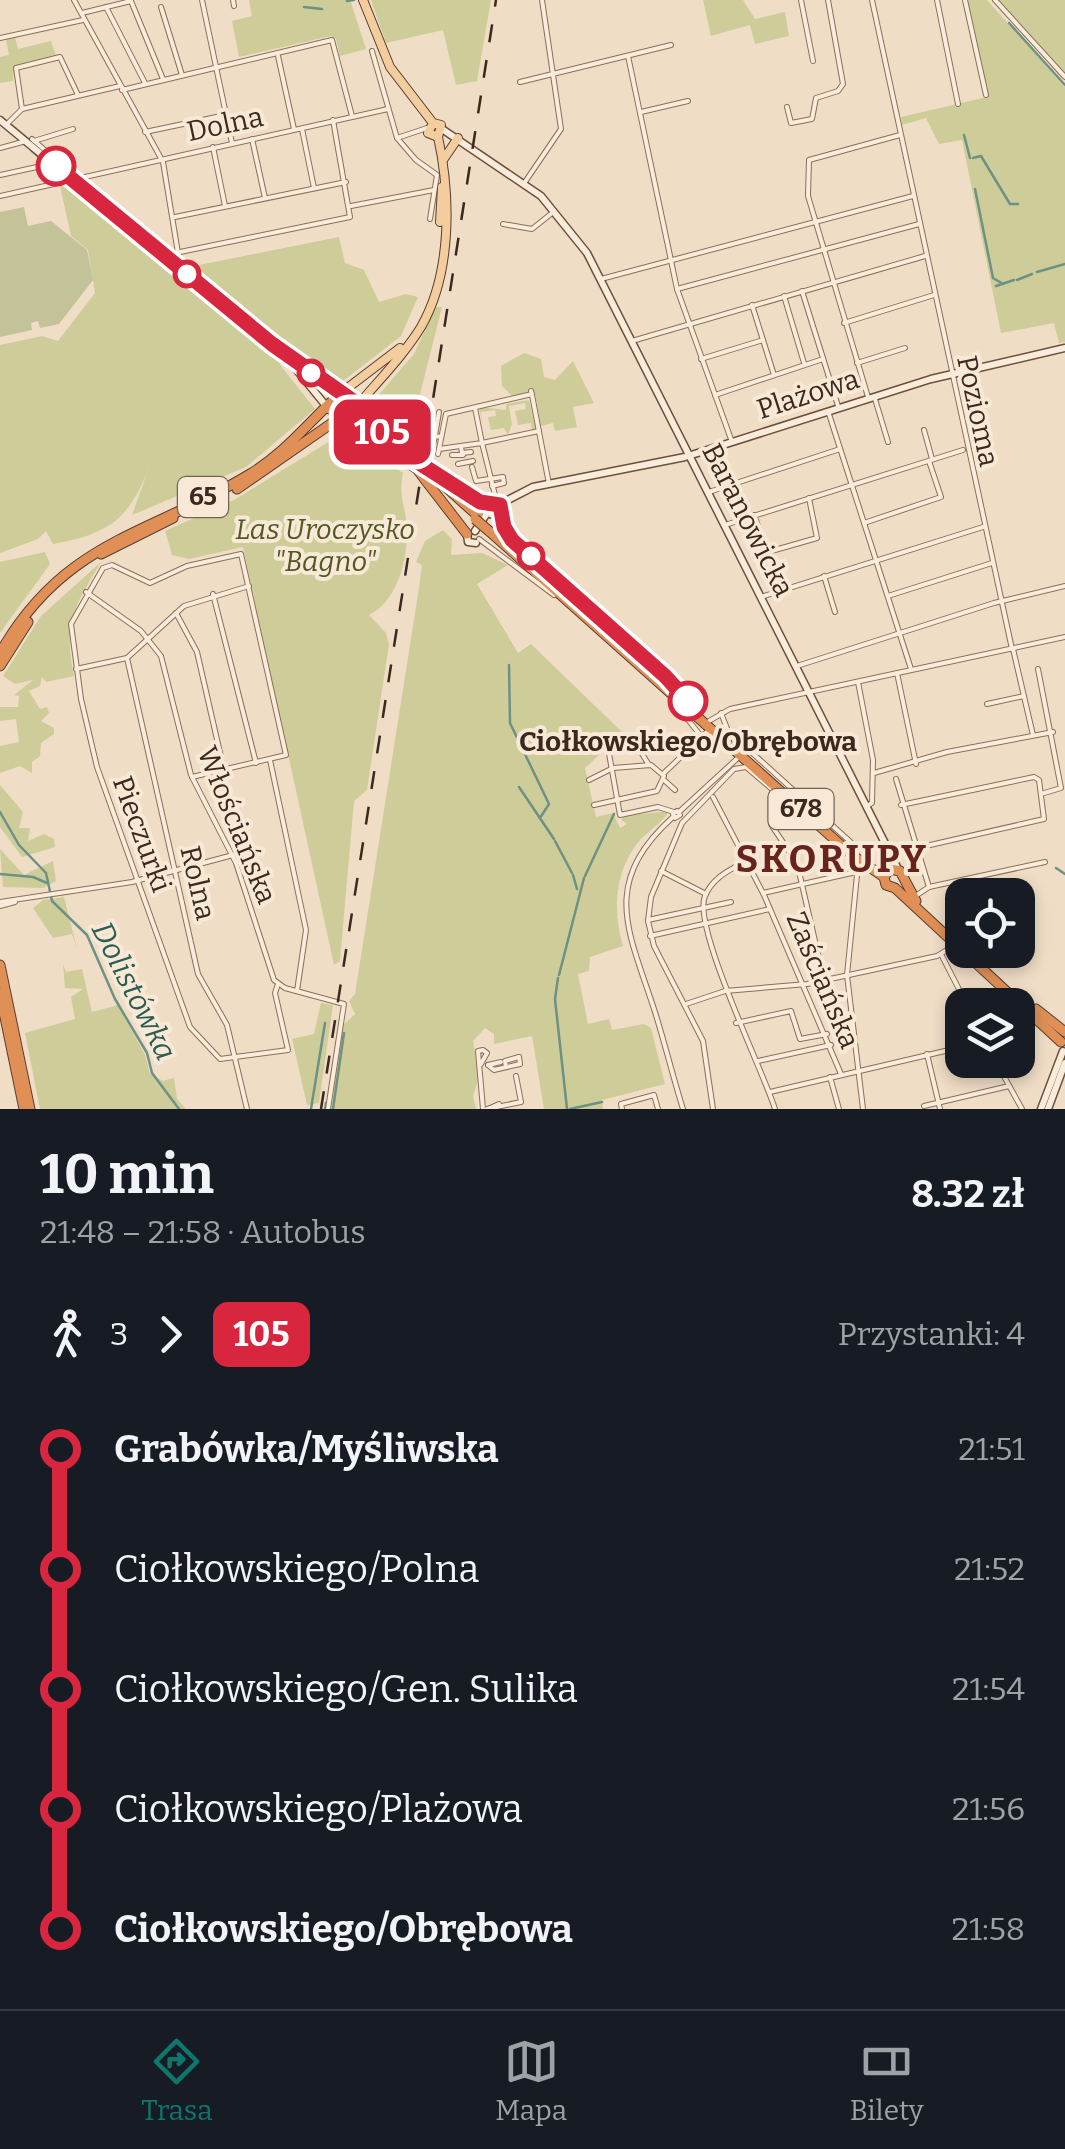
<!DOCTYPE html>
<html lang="pl">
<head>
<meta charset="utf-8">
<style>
	:root { --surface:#171b24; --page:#242831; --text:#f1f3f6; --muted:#9ea1a6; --line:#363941; --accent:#0f766e }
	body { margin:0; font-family:Bitter,serif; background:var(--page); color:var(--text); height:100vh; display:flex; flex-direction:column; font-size:38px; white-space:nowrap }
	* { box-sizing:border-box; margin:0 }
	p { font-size:32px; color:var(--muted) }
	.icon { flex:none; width:55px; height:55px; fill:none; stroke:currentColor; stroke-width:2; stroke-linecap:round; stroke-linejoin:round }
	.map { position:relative; height:1109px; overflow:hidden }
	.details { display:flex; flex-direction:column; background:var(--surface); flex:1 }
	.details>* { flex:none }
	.badge { padding:0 20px; border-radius:15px; font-size:35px; line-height:65px }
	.buttons { position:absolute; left:945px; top:878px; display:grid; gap:20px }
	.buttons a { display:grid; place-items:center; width:90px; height:90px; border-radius:20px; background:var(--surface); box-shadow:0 5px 15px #0003; font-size:50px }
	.map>.badge { position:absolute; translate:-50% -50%; box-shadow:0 0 0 5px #fff }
	.legs { display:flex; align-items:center; gap:15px; height:110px; padding:0 40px; font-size:32px }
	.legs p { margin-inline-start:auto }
	.overview { display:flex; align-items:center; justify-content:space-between; height:170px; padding:0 40px }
	h1 { font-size:55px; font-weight:700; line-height:75px }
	ul { padding:0 40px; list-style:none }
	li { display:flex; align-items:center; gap:35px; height:120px; font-size:38px }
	li i { display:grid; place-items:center; width:15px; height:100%; margin:0 12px; background:currentColor }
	li i::after { content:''; width:25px; height:25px; margin:-12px; border:8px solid; border-radius:50%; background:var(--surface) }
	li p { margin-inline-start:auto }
	li:first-child i { background:linear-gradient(#0000 50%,currentColor 0) }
	li:last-child i { background:linear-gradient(currentColor 50%,#0000 0) }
	.dock { display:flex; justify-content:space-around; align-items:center; height:140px; border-top:2px solid var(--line); background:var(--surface); font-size:28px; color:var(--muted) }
	.dock a { display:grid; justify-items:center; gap:5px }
	.dock .selected { color:var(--accent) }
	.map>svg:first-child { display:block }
	.green { fill:#cecd99 }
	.cemetery { fill:#c3c298 }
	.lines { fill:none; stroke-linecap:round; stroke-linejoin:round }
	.stream { stroke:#6d9284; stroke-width:2.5 }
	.street-casing { stroke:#8b6e5b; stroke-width:6 }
	.secondary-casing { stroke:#6d4f3e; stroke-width:9 }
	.primary-casing { stroke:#593d2f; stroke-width:10 }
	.highway-casing { stroke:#593d2f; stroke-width:11 }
	.street { stroke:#faecda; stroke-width:4 }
	.secondary { stroke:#faecda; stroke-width:6 }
	.primary { stroke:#f3cd9e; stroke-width:8 }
	.highway { stroke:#e09056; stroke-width:9 }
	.rail { stroke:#3b291f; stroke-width:2.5; stroke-dasharray:18 18; stroke-linecap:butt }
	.highway-bridge-casing { stroke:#593d2f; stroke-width:11; stroke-linecap:butt }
	.highway-bridge { stroke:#e09056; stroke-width:9 }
	.line-1-casing { stroke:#fff; stroke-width:22 }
	.line-1 { stroke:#d7263d; stroke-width:15 }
	.stop-1-dot { fill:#fff; stroke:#d7263d; stroke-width:5 }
	.labels { text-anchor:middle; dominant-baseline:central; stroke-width:8; stroke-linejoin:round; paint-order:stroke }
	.shield { fill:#f7e9d6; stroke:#736356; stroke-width:2.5 }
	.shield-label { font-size:25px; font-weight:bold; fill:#3b291f }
	.street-label { font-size:28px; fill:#3b291f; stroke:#f7e9d6 }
	.park-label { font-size:28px; font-style:italic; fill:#525825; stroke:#f7e9d6 }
	.stop-label { font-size:28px; font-weight:bold; fill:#3b291f; stroke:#f7e9d6 }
	.water-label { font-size:30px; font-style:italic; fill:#2e5b52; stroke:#f7e9d6 }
	.district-label { font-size:38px; font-weight:bold; letter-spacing:2.5px; fill:#69231d; stroke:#f7e9d6 }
</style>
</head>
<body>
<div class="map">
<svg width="1065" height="1109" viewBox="0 0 1065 1109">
	<rect width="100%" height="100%" fill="#efddc6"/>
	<g class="green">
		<polygon points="249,0 350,0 366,49 340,56 336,39 331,36 239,57 232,21 252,16"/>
		<polygon points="371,0 491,0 477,81 456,85 443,30 386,43"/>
		<polygon points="703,0 743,0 755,19 785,12 789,36 755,44 750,25 711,36"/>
		<polygon points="967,0 987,0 1065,87 1065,342 1059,343 1054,323 1001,333 962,140 939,144 926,118 902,125 901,117 987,97"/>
		<polygon points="998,0 1065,0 1065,76 1005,10"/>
		<polygon points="15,37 18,49 51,41 56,56 14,66 13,81 0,83 0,57 9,55 6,39"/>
		<path d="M72,184l200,163 9,19 34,43 -69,58 -114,48 18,-50c-20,54 -41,69 -97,79l-7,-13 -8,8 -38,14v-208l42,-9 16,5 37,-48 -7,-43 -17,-14 -11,-50z"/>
		<polygon points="339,237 345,263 364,270 379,302 406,294 418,297 401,336 343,381 296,355 189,267"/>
		<polygon points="436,307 442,307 409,438 370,405 414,354"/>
		<polygon points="524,353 541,359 544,377 555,380 573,361 594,403 573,407 577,427 555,431 553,423 541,426 534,390 512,396 502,386 501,366"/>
		<polygon points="529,400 536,429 532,430 531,423 518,425 515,411 526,409 525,403 509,406 512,424 508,435 504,428 491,430 488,417 496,416 495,410 481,412 483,426 479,407 506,410 506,404"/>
		<path d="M343,433l60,40c-5,26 3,33 4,56 1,31 -10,72 -38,86l17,18 3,11 -22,146 -13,11 -14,160 -6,4 -91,-418 -54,12 -17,-4 -7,-24 69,-31z"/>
		<path d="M443,530l9,9 -1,16 31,-2 26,12 -31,19 41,69 13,-9 92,89 -10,4v5l-28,26 11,49 17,-4 7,15 7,-4 -6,-4 3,-4 45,-5c-6,11 -19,19 -28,28 -26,29 -29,71 -18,107l-33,11 -1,14 -11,3 10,50 21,-5 3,11 32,-6 7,4 14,56 -63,16 1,9h-59l-12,-73 -38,8v-10l-9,-6 -12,13 6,36 -6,19 3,13h-145l12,-84 12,-11 -6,-13 6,-7 64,-406 3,-23 -6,-3 9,-21z"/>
		<polygon points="45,552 50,564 0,633 0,562"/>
		<path d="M101,562c-27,45 -38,61 -27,114l-28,6 -4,-5 -2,9 -11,5 11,18 7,-2 2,6 -8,8 13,7v6l-13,9 -1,13 -8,6v11l-12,-7 -20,7v-27l19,-4 -3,-23 -16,2v-14h18l1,-11 -5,-1 19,-15 -18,4 -12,-8 38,-60z"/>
		<polygon points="0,785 23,812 19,828 30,828 28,841 44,834 54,839 55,847 22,857 0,827"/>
		<polygon points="0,849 24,875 53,861 56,881 43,888 3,887"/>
		<polygon points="64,897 77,949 72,934 53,938 33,908 43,900"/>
		<polygon points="63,964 66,972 82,969 92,1012 118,1005 145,1055 150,1074 163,1081 174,1078 177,1099 186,1109 40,1109 25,1033 75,1019 71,997 83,989 65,988"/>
		<polygon points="321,1003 333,1005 319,1103 307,1105 292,1039 314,1034"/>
	</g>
	<polygon class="cemetery" points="24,207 28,226 51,221 87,250 93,280 59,324 40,328 38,321 31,323 32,330 0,337 0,212"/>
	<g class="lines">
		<g class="stream">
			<polyline points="347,1 354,0"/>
			<polyline points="304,7 322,9"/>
			<polyline points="1009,23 1065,85"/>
			<polyline points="964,135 970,158"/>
			<polyline points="31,150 41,159"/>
			<polyline points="973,158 981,156 1010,204 1018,204"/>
			<polyline points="975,189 993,278 1003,284"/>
			<polyline points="1037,272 1065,264"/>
			<polyline points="1017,280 1032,274"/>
			<polyline points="996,286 1014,280"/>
			<polyline points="509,665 510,723 549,804 540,818"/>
			<polyline points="519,787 554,839"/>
			<polyline points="0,812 19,845 46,873 52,901 87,935 115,999 147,1053 152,1073 179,1109"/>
			<polyline points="555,841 572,873"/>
			<polyline points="1056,868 1065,874"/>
			<polyline points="0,874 33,877 47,883"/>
			<polyline points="573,875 577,889"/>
			<polyline points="585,876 614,814"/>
			<polyline points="559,975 584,878"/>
			<polyline points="558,978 555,999 567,1109"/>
			<polyline points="311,1109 325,1023"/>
			<polyline points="325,1109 326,1103"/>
			<polyline points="333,1109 344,1033"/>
			<polyline points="570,1109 602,1102"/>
		</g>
		<defs>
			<g id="street">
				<polyline points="74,0 163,162 180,265"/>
				<polyline points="202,0 232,143"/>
				<polyline points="233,0 234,6"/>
				<polyline points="801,0 813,61"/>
				<polyline points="872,0 1012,649"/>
				<polyline points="937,0 958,104"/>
				<polyline points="965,0 986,95"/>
				<polyline points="995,0 1065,77"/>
				<polyline points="106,7 145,83"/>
				<polyline points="161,7 182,75"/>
				<polyline points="82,13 131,1 163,79"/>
				<polyline points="0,38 83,20"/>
				<polyline points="372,51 397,138 416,160 437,175 430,219"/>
				<polyline points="278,56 294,129"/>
				<polyline points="628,56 677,289 732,442"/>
				<polyline points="520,82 671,45"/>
				<polyline points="122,90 332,40 352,116"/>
				<polyline points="787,107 791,123 812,119 816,98 838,91 843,84 828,0"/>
				<polyline points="22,109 16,68 60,57 78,95"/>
				<polyline points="641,112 688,101"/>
				<polyline points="8,123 22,109 120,86"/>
				<polyline points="302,129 314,188"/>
				<polyline points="145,132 226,115"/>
				<polyline points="397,138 427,128"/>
				<polyline points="32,139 76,177"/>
				<polyline points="252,139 265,198"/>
				<polyline points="34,141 73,129"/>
				<polyline points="213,147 225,206"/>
				<polyline points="0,148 26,141"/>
				<polyline points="0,175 46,165 66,181"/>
				<polyline points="525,182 561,129 542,0"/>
				<polyline points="0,196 388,109"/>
				<polyline points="351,206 434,190"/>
				<polyline points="175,217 346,182"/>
				<polyline points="503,224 532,229 552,213"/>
				<polyline points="180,252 350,217 333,120"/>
				<polyline points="601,279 913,196"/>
				<polyline points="677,289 919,224"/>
				<polyline points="802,291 838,406"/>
				<polyline points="784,296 804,363"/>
				<polyline points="752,305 774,375"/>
				<polyline points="844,323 934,295"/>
				<polyline points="632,341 925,256"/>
				<polyline points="701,359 763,340"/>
				<polyline points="857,363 905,348"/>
				<polyline points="532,395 549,484"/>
				<polyline points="715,395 823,359"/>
				<polyline points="868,397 808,196 809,160 900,135"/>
				<polyline points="875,399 888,442"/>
				<polyline points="828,411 911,669"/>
				<polyline points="439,412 435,436 441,437"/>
				<polyline points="924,430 932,459"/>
				<polyline points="461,447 462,453 471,452"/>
				<polyline points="439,449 482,443 475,408"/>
				<polyline points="431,453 435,436"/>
				<polyline points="438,454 446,414 532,394 531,391"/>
				<polyline points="452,455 463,455"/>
				<polyline points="458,464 473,461"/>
				<polyline points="472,467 476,481 503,477"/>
				<polyline points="492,486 504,483 503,477"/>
				<polyline points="709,492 840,449"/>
				<polyline points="495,495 482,443 539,431"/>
				<polyline points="754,515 768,552 817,538 809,498"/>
				<polyline points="496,517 512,540 665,675 677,692"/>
				<polyline points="864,523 941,497 929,461"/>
				<polyline points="725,525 963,450"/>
				<polyline points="479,539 554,595"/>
				<polyline points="824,576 835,612"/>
				<polyline points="86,592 141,631 161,656 191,775 236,863 274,980 285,988 344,1004 328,1109"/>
				<polyline points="213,594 256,763"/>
				<polyline points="888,596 992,563"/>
				<polyline points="761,597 983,527"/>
				<polyline points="176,613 197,652 224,770"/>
				<polyline points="1013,649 1033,735"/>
				<polyline points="127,658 198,974 227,1025 247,1109"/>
				<polyline points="797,666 994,603 1065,586"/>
				<polyline points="76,669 127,658 184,606 249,586"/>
				<polyline points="1038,669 1061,788 1041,794"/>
				<polyline points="897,673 916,764"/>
				<polyline points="858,682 873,760 872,803 867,806"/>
				<polyline points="673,701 701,736"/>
				<polyline points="987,704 1024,696"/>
				<polyline points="721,713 728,731 855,846"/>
				<polyline points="709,721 730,709 1065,637"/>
				<polyline points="608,748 620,815 658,807 674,812"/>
				<polyline points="639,749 649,765"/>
				<polyline points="270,760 306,930 297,991"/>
				<polyline points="664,773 710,729"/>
				<polyline points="874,773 947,752 1053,732"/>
				<polyline points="192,777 286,755 241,554 187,566 150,583 112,565 103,568 71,624 81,699 97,767 190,1027 220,1059 288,1050 275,993 278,984"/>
				<polyline points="896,779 929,887"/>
				<polyline points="589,780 613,768 651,765 664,776 657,791 594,805"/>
				<polyline points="664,780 675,790"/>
				<polyline points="713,797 764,895 841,1074"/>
				<polyline points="901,805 1034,777 1039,780 1044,819 917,848"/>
				<polygon points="677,811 680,815 675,818 673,814"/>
				<polyline points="679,812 740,756"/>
				<path d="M673,817c-74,67 -44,114 -18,195 10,32 18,65 28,97"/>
				<polyline points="772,826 797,863 824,980"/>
				<path d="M746,861c-16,9 -33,16 -41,35 -13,31 58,174 70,213"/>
				<polyline points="855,862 858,865 847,975 863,1109"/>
				<polyline points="661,871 706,894"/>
				<polyline points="763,893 856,872"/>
				<polyline points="917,895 929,887 1045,862"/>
				<polyline points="0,902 132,882 233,855"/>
				<polyline points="0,906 15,902"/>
				<polyline points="648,920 731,902"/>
				<polyline points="650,936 770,909"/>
				<polyline points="942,956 967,1005"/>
				<polyline points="686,1004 725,991 807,984 937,956 955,945"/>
				<polyline points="736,1023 791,1011 800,1039 827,1034"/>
				<polyline points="927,1054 940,1109"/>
				<polyline points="995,1060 1022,1109"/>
				<polyline points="758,1061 831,1045"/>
				<polyline points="481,1064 487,1053 483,1050 478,1051 483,1109"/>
				<polyline points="488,1065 494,1070 520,1064 519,1057"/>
				<polyline points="488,1065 501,1062"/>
				<polyline points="506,1067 505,1061 519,1057"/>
				<polyline points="830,1077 839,1109"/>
				<polyline points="770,1092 962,1047"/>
				<polyline points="924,1106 1009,1086"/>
				<polyline points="487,1109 521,1102 516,1076"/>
				<polyline points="488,1109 499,1104"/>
				<polyline points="622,1109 621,1104 654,1095 658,1109"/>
				<polyline points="713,1109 703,1041 654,946 648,921 651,897 682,823 734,769 746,767 773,790"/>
			</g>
			<g id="secondary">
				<polyline points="0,120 272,345 341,393"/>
				<polyline points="442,129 541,196 587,253 898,869"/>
				<polyline points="291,363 327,407"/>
				<polyline points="498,505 533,487 685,457 931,379 1065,348"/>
				<polyline points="490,514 500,516 504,505"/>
				<polyline points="475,531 492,506 502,508"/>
				<polyline points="467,534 468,542 476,543"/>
				<polyline points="1041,1109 1063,1051"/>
				<polyline points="1048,1109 1065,1063"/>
			</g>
			<g id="primary">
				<polyline points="363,0 390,67 433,123 441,125 438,137 428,133 433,123"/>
				<polyline points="443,160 458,138"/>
				<polyline points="440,222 442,187"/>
				<polyline points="341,393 400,348"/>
				<path d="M358,405c21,-25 46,-50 63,-78 31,-54 30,-131 17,-190"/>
			</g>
			<g id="highway">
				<polyline points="327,407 417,469"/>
				<polyline points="428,468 492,506"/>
				<polyline points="426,481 467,534"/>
				<polyline points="439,481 478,516"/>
				<polyline points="237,489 358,405"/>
				<polyline points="489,531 852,855 884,877 886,885 895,888 1061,1042"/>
				<polyline points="101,554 173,518"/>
				<path d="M0,653c65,-114 150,-118 250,-179 37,-22 60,-54 91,-81l78,70"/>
				<polyline points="0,666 28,622"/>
				<polyline points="884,877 890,869 900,871 916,901"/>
				<polyline points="0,965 30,1109"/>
				<polyline points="0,993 24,1109"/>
				<polyline points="1036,1009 1065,1032"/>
			</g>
		</defs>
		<use href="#street" class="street-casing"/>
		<use href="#secondary" class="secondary-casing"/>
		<use href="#primary" class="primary-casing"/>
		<use href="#highway" class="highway-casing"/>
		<use href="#street" class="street"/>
		<use href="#secondary" class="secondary"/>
		<use href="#primary" class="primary"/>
		<use href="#highway" class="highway"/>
		<polyline class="rail" points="321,1109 496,0"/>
		<defs>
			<g id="highway-bridge">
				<polyline points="419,463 428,471"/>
				<polyline points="417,469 426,481"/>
				<polyline points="475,519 489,531"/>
			</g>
		</defs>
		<use href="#highway-bridge" class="highway-bridge-casing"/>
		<use href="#highway-bridge" class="highway-bridge"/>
	</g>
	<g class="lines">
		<defs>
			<polyline id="line-1" points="56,166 272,344 353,401 416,461 480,502 500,505 504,527 512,540 665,676 688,701"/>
		</defs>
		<use href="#line-1" class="line-1-casing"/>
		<use href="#line-1" class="line-1"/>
	</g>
	<g class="stop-1-dot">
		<circle cx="56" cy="166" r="18"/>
		<circle cx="187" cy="274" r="12"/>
		<circle cx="311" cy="373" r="12"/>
		<circle cx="531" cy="556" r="12"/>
		<circle cx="688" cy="701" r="18"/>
	</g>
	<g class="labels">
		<g class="shield">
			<rect x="178" y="477" width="50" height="40" rx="8"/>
			<rect x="768.5" y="789" width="65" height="40" rx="8"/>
		</g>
		<g class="shield-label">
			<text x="203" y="497">65</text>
			<text x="801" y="809">678</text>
		</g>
		<g class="street-label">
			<text transform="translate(225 124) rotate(-12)">Dolna</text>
			<text transform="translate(808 394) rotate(-18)">Plażowa</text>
			<text transform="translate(978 411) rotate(78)">Pozioma</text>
			<text transform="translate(748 520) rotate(63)">Baranowicka</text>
			<text transform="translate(237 825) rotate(68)">Włościańska</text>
			<text transform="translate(142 834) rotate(70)">Pieczurki</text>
			<text transform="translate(198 883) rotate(77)">Rolna</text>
			<text transform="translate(823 980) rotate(67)">Zaściańska</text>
		</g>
		<g class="park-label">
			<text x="325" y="529">Las Uroczysko<tspan x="325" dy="32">"Bagno"</tspan></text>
		</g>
		<g class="stop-label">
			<text x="688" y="741">Ciołkowskiego/Obrębowa</text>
		</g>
		<g class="water-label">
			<text transform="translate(134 991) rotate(63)">Dolistówka</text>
		</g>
		<g class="district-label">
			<text x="832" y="859">SKORUPY</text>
		</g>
	</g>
</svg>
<div class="buttons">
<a><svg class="icon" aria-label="locate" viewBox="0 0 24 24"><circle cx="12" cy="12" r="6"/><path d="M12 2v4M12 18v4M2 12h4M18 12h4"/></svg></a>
<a><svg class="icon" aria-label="layers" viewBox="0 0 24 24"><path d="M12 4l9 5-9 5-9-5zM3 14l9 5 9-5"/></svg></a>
</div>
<b class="badge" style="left:382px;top:432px;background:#d7263d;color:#fff">105</b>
</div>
<section class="details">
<div class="overview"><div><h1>10 min</h1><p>21:48 – 21:58 · Autobus</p></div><b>8.32 zł</b></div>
<div class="legs"><svg class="icon" aria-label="walk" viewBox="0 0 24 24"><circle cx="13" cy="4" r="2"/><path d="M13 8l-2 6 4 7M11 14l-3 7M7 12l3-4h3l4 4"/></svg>3<svg class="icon" aria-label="forward" viewBox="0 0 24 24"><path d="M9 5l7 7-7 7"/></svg><b class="badge" style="background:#d7263d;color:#fff">105</b><p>Przystanki: 4</p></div>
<ul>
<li><i style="color:#d7263d"></i><b>Grabówka/Myśliwska</b><p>21:51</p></li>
<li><i style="color:#d7263d"></i><span>Ciołkowskiego/Polna</span><p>21:52</p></li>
<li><i style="color:#d7263d"></i><span>Ciołkowskiego/Gen. Sulika</span><p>21:54</p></li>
<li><i style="color:#d7263d"></i><span>Ciołkowskiego/Plażowa</span><p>21:56</p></li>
<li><i style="color:#d7263d"></i><b>Ciołkowskiego/Obrębowa</b><p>21:58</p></li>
</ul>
</section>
<nav class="dock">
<a class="selected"><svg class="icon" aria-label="directions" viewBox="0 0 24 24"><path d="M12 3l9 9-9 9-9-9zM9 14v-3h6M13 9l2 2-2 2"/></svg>Trasa</a>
<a><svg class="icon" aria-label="map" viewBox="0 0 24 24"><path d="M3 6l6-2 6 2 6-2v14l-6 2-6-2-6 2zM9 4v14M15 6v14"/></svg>Mapa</a>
<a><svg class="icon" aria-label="tickets" viewBox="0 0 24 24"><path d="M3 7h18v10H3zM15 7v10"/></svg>Bilety</a>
</nav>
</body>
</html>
